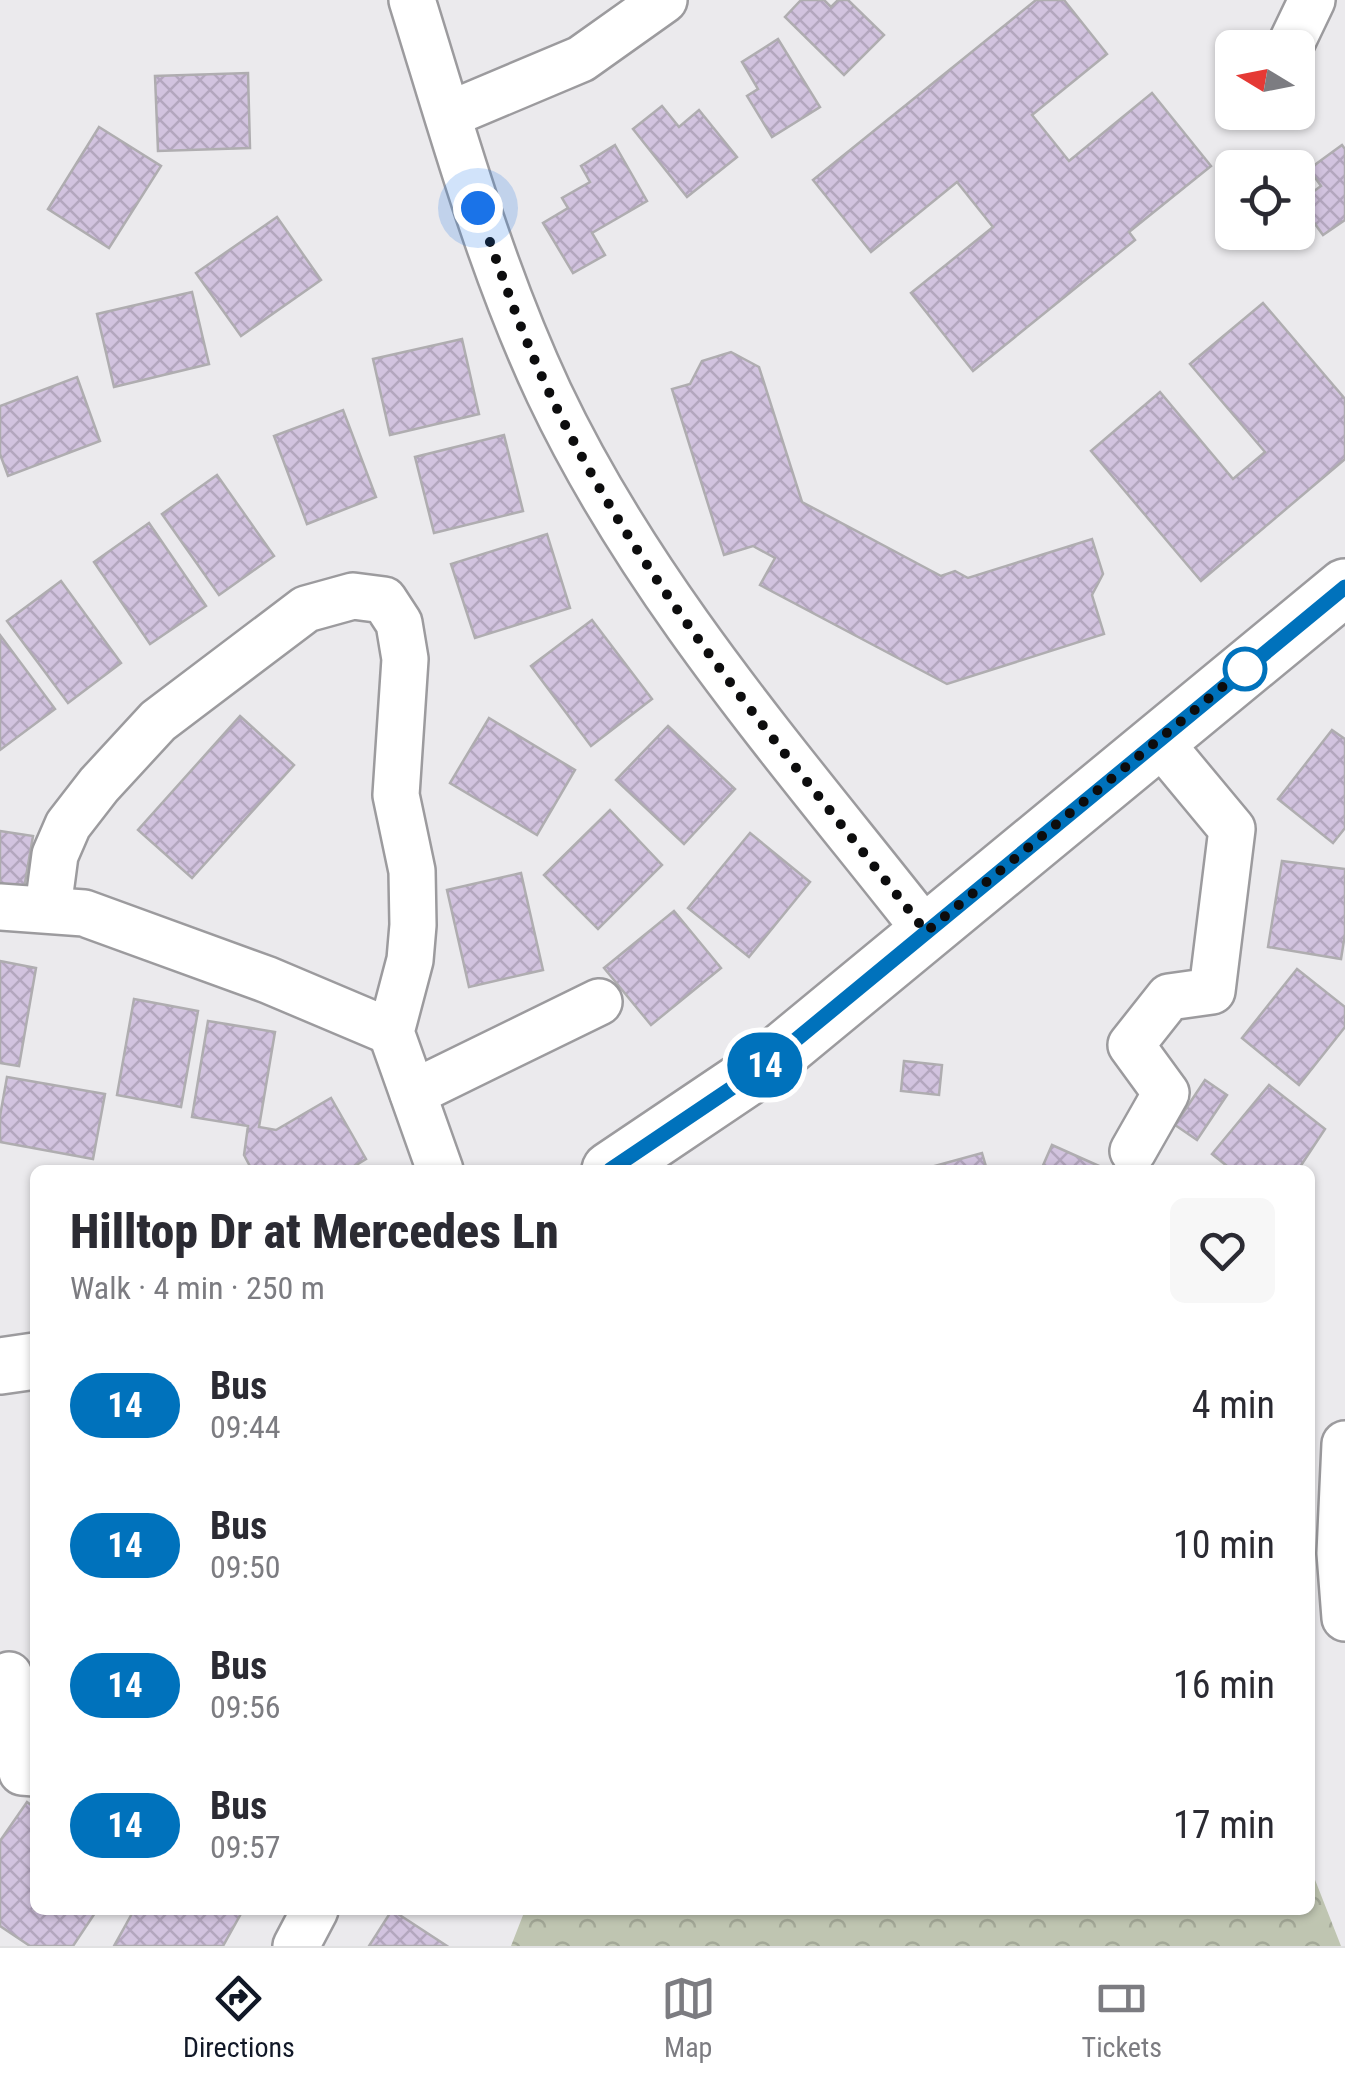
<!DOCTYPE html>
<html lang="en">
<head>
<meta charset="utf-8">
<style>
	:root { --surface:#fff; --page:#f7f7f7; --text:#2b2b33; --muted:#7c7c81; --line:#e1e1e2; --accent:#111827 }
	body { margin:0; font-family:"Roboto Condensed",sans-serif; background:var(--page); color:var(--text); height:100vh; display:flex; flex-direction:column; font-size:38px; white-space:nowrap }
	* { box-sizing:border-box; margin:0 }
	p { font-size:32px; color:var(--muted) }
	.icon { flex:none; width:55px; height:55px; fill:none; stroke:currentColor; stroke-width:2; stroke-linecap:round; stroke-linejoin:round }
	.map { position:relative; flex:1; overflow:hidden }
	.sheet { position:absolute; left:30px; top:1165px; width:1285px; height:750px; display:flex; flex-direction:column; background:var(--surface); border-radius:15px; box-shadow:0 2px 8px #0004 }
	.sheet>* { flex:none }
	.badge { padding:0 20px; border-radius:32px; font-size:35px; line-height:65px }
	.needle { width:65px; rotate:280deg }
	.controls { position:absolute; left:1215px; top:30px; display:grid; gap:20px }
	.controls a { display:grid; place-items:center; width:100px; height:100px; border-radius:15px; background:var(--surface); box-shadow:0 2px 8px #0004; font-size:50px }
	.you { position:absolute; width:50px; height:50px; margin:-25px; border:8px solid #fff; border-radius:50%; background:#1a73e8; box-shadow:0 0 0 15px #1a73e833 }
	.map>.badge { position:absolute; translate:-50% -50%; box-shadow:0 0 0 5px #fff }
	.round { display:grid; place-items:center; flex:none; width:105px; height:105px; border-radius:15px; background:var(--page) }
	.summary { display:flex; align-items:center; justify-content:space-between; height:170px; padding:0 40px }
	h1 { font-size:48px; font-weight:800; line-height:75px }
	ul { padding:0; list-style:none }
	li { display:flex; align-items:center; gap:30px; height:140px; padding:0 40px }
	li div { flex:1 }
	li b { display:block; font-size:38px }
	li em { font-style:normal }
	li .badge { min-width:110px; font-weight:700; text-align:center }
	.tab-bar { display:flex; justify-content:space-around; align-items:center; height:140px; border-top:2px solid var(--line); background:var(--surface); font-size:28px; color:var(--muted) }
	.tab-bar a { display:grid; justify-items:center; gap:5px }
	.tab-bar .current { color:var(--accent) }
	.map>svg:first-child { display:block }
	.park { fill:url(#park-crowns) }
	.building { fill:url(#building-cross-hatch); stroke:#afadb0; stroke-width:2.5 }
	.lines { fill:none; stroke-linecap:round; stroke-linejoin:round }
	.minor-casing { stroke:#9c9b9e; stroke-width:50 }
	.major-casing { stroke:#9c9b9e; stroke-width:60 }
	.minor { stroke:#fff; stroke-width:45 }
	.major { stroke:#fff; stroke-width:55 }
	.line-casing { stroke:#fff; stroke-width:22 }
	.line { stroke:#0072bc; stroke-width:15 }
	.walk { stroke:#0d0d0e; stroke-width:10; stroke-dasharray:0 18 }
	.stop-dot { fill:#fff; stroke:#0072bc; stroke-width:5 }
</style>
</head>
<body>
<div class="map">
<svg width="1345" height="1946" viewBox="0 0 1345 1946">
	<defs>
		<pattern id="park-crowns" width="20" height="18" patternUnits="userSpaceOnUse" patternTransform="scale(2.5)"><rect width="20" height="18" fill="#bfc5b1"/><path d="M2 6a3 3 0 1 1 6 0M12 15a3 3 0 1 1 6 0" fill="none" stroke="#a3a897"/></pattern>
		<pattern id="building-cross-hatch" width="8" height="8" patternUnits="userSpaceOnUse" patternTransform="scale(2.5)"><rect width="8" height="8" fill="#d2c3df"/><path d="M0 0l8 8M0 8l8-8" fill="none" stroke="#b3a6be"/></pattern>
	</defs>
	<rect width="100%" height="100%" fill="#ebeaed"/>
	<polygon class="park" points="1310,1867 1341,1946 511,1946 525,1910 1310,1910"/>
	<g class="building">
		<polygon points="801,0 824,0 831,7 838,0 848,0 884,35 844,75 785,17"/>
		<polygon points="1036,0 1064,0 1107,54 1032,115 1069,161 1152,93 1211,166 1129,232 1135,240 973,371 911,293 993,227 957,182 871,252 813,180"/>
		<polygon points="778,39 820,107 772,137 747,96 758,89 742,62"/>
		<polygon points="248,73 250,148 158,151 155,76"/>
		<polygon points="662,106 679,127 699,110 737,157 687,197 633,129"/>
		<polygon points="99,127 161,166 109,248 48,209"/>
		<polygon points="615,145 647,201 592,233 605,255 573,273 543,223 568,208 562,198 590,182 581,166"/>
		<polygon points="1342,145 1345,149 1345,220 1323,235 1299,202 1321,186 1309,169"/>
		<polygon points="277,217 321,280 241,336 196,273"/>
		<polygon points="192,292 209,364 114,387 97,314"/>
		<polygon points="1263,303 1345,399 1345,459 1201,581 1091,451 1160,392 1233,479 1265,452 1190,364"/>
		<polygon points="462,339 479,414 390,435 373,359"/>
		<polygon points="731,352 759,367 802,502 941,576 955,571 968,578 1092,539 1103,574 1092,595 1104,634 947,684 760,585 775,558 753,546 724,555 672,389 690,384 702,361"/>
		<polygon points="77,377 100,441 8,476 0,454 0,406"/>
		<polygon points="343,410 376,497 307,524 274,436"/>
		<polygon points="504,435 523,511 434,533 415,457"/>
		<polygon points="217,475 274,556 219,595 162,514"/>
		<polygon points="149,523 206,606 150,644 94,562"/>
		<polygon points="547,534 570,608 475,638 451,564"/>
		<polygon points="61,581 121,663 68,703 7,621"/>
		<polygon points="592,620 652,699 591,746 531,666"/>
		<polygon points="0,635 55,709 0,750"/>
		<polygon points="240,716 294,765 192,878 138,830"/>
		<polygon points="489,718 575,770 537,835 450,783"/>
		<polygon points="668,726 735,789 684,844 616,780"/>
		<polygon points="1332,730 1345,739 1345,828 1333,843 1278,799"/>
		<polygon points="610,810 662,865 598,929 544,875"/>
		<polygon points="0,831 33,836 21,906 0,903"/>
		<polygon points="750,833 810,882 749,957 688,908"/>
		<polygon points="1282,861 1345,869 1345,934 1341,959 1268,947"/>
		<polygon points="521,873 543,970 469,987 447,890"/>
		<polygon points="674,911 721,968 651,1025 604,968"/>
		<polygon points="0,961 36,968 19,1066 0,1063"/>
		<polygon points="1297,969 1345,1007 1345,1027 1299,1085 1242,1038"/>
		<polygon points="134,999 198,1011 181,1107 117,1095"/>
		<polygon points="208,1021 275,1032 259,1127 276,1130 331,1098 366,1159 348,1170 252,1170 244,1155 248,1126 192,1117"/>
		<polygon points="904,1061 942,1065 939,1095 901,1091"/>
		<polygon points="7,1077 105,1094 93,1159 0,1142 0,1116"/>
		<polygon points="1205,1080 1227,1095 1197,1140 1175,1125"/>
		<polygon points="1269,1085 1325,1129 1298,1170 1232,1170 1212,1154"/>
		<polygon points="1052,1145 1108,1170 1041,1170"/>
		<polygon points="982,1153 987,1170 920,1170"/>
		<polygon points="27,1802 35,1808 35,1910 97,1910 73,1946 30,1946 0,1926 0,1841"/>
		<polygon points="134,1910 243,1910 223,1946 114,1946"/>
		<polygon points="392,1910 447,1946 369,1946"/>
	</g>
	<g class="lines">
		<defs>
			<g id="minor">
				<path d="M412,0c41,132 78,267 137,393 94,199 242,366 377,538"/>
				<polyline points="1289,48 1312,0"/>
				<polyline points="448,115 581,59 664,0"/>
				<polyline points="0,907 84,913 268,980 391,1032"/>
				<polyline points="48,908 55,855 68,825 99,785 158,721 306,609 353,596 384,600 399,623 405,659 396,795 412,871 413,925 410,960 391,1032 440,1170"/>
				<polyline points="413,1093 599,1002"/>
				<polyline points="1133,1151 1166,1093 1131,1045 1169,997 1212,991 1232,829 1158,740"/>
				<polyline points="1345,1444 1340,1553 1345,1618"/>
				<polyline points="9,1675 22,1772 35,1773"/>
				<polyline points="296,1946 315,1910"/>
			</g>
			<g id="major">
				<polyline points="610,1170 763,1067 1345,587"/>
				<polyline points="0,1366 35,1361"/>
			</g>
		</defs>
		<use href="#minor" class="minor-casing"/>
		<use href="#major" class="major-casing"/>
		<use href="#minor" class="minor"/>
		<use href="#major" class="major"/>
	</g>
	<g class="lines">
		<defs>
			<polyline id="line" points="610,1170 763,1067 1345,587"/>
		</defs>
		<use href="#line" class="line-casing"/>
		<use href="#line" class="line"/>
		<path class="walk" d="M478,208c22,62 43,125 71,184 94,200 242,366 377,540l323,-267 -4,4"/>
	</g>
	<circle class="stop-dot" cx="1245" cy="669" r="20"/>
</svg>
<div class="controls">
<a><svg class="needle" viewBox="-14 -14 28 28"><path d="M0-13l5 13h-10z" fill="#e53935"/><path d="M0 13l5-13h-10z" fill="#7c7c81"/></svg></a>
<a><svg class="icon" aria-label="locate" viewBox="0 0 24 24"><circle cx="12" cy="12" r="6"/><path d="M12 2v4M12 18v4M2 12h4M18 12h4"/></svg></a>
</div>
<div class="you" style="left:478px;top:208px"></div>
<b class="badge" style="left:765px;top:1065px;background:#0072bc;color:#fff">14</b>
<section class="sheet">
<div class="summary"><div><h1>Hilltop Dr at Mercedes Ln</h1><p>Walk · 4 min · 250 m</p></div><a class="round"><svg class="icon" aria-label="heart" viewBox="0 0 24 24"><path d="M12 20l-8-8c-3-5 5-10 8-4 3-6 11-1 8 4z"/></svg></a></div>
<ul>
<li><span class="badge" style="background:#0072bc;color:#fff">14</span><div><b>Bus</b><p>09:44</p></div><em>4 min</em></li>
<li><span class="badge" style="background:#0072bc;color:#fff">14</span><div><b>Bus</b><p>09:50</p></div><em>10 min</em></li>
<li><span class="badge" style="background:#0072bc;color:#fff">14</span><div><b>Bus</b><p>09:56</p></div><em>16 min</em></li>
<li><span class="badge" style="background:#0072bc;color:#fff">14</span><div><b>Bus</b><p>09:57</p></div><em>17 min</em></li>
</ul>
</section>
</div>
<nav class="tab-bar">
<a class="current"><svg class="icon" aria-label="directions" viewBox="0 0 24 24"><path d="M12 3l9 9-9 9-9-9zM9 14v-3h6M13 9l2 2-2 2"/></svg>Directions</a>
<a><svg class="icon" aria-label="map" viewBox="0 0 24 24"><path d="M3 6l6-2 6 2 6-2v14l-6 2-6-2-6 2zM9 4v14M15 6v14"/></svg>Map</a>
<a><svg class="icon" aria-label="tickets" viewBox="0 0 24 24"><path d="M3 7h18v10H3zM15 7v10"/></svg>Tickets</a>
</nav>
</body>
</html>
